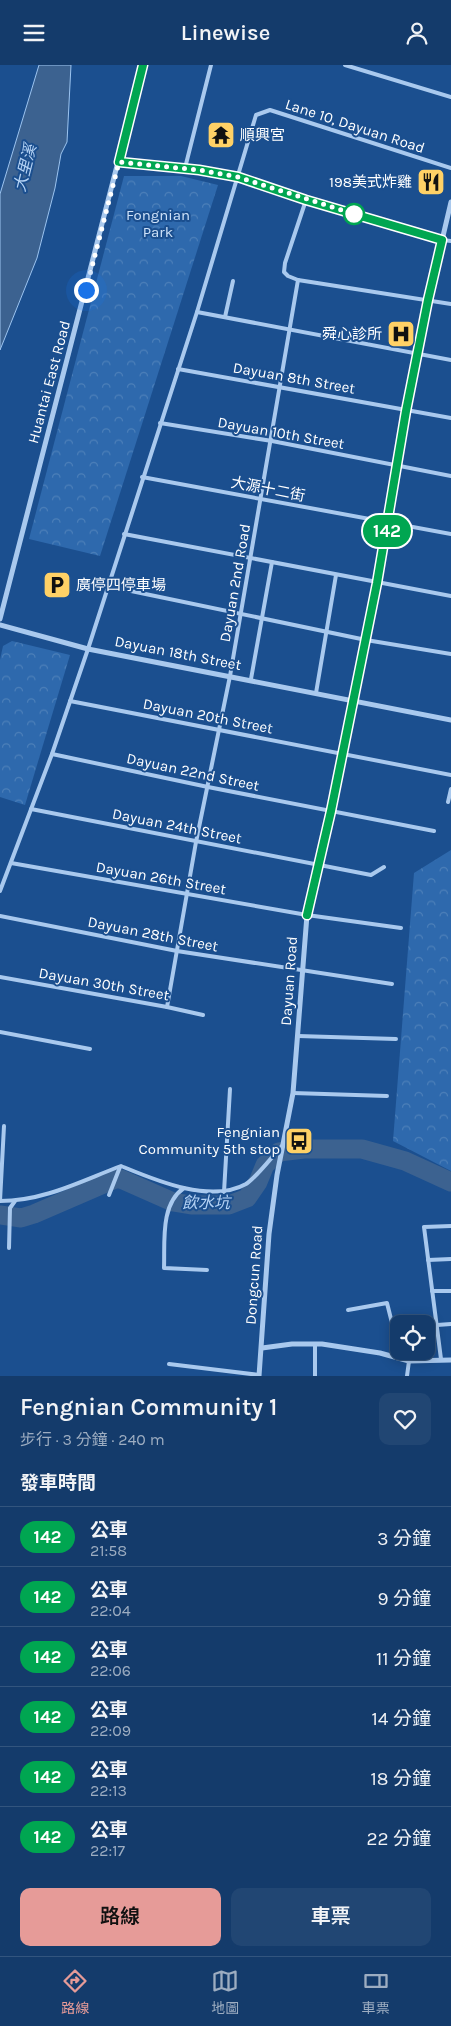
<!DOCTYPE html>
<html lang="zh-TW">
<head>
<meta charset="utf-8">
<style>
	:root { --surface:#143b6b; --page:#214673; --text:#f1f3f6; --muted:#9dadc1; --line:#33557e; --accent:#e69b98 }
	body { margin:0; font-family:Karla,"Noto Sans TC",sans-serif; background:var(--page); color:var(--text); height:100vh; display:flex; flex-direction:column; font-size:19px; white-space:nowrap }
	* { box-sizing:border-box; margin:0 }
	p { font-size:16px; color:var(--muted) }
	.icon { flex:none; width:28px; height:28px; fill:none; stroke:currentColor; stroke-width:2; stroke-linecap:round; stroke-linejoin:round }
	.map { position:relative; height:1311px; overflow:hidden }
	.panel { display:flex; flex-direction:column; background:var(--surface); flex:1 }
	.panel>* { flex:none }
	.badge { padding:0 10px; border-radius:16px; font-size:18px; line-height:32px }
	.buttons { position:absolute; left:390px; top:1250px; display:grid; gap:10px }
	.buttons a { display:grid; place-items:center; width:45px; height:45px; border-radius:10px; background:var(--surface); box-shadow:0 2px 12px #0003,0 0 0 1px var(--line); font-size:25px }
	.you { position:absolute; width:25px; height:25px; margin:-12px; border:4px solid #fff; border-radius:50%; background:#1a73e8; box-shadow:0 0 0 8px #1a73e833 }
	.map>.badge { position:absolute; translate:-50% -50%; box-shadow:0 0 0 2px #fff }
	h2 { padding:0 20px; font-size:19px; line-height:45px }
	.round { display:grid; place-items:center; flex:none; width:52px; height:52px; border-radius:10px; background:var(--page) }
	.headline { display:flex; align-items:center; justify-content:space-between; height:85px; padding:0 20px }
	h1 { font-size:24px; font-weight:600; line-height:38px }
	.cta { display:flex; gap:10px; margin-top:auto; padding:10px 20px }
	.cta a { flex:1; height:58px; border-radius:10px; background:var(--accent); color:#111; font-size:20px; font-weight:600; line-height:58px; text-align:center }
	.cta a+a { background:var(--page); color:var(--text) }
	ul { padding:0; list-style:none }
	li { display:flex; align-items:center; gap:15px; height:60px; padding:0 20px; border-top:1px solid var(--line) }
	li div { flex:1 }
	li b { display:block; font-size:19px }
	li em { font-style:normal }
	li .badge { min-width:55px; font-weight:700; text-align:center }
	header { display:flex; justify-content:space-between; align-items:center; height:65px; padding:0 20px; background:var(--surface); font-size:22px; font-weight:600 }
	.menu { display:flex; justify-content:space-around; align-items:center; height:70px; border-top:1px solid var(--line); background:var(--surface); font-size:14px; color:var(--muted) }
	.menu a { display:grid; justify-items:center; gap:2px }
	.menu .selected { color:var(--accent) }
	.map>svg:first-child { display:block }
	.forest { fill:url(#forest-crowns) }
	.water { fill:#3c6290; stroke:#9cc4f0 }
	.lines { fill:none; stroke-linecap:round; stroke-linejoin:round }
	.river { stroke:#3c6290; stroke-width:19 }
	.service { stroke:#a9c9ee; stroke-width:4 }
	.minor { stroke:#a9c9ee; stroke-width:5 }
	.line-casing { stroke:#fff; stroke-width:11 }
	.line { stroke:#00a651; stroke-width:8 }
	.walk { stroke:#fff; stroke-width:5; stroke-dasharray:0 9 }
	.stop-dot { fill:#fff; stroke:#00a651; stroke-width:2.5 }
	.labels { text-anchor:middle; dominant-baseline:central; stroke-width:4; stroke-linejoin:round; paint-order:stroke }
	.street-label { font-size:15px; fill:#fff; stroke:#1b4f8f }
	.poi-label { font-size:15px; fill:#fff; stroke:#1b4f8f; text-anchor:end }
	.park-label { font-size:15px; fill:#cfe3fa; stroke:#1b4f8f }
	.water-label { font-size:16px; font-style:italic; fill:#b5d3f5; stroke:#1b4f8f }
</style>
</head>
<body>
<header><svg class="icon" aria-label="menu" viewBox="0 0 24 24"><path d="M4 6h16M4 12h16M4 18h16"/></svg>Linewise<svg class="icon" aria-label="person" viewBox="0 0 24 24"><circle cx="12" cy="8" r="4"/><path d="M4 21q1-7 8-7t8 7"/></svg></header>
<div class="map">
<svg width="451" height="1311" viewBox="0 0 451 1311">
	<defs>
		<pattern id="forest-crowns" width="20" height="18" patternUnits="userSpaceOnUse" patternTransform="scale(1.25)"><rect width="20" height="18" fill="#2e69ad"/><path d="M2 6a3 3 0 1 1 6 0M12 15a3 3 0 1 1 6 0" fill="none" stroke="#4d80b9"/></pattern>
	</defs>
	<rect width="100%" height="100%" fill="#1b4f8f"/>
	<g class="forest">
		<polygon points="124,111 181,111 218,120 100,491 29,474"/>
		<polygon points="12,576 70,590 25,740 0,732 0,595 3,581"/>
		<polygon points="451,785 451,1106 393,1076 414,808"/>
	</g>
	<polygon class="water" points="39,0 71,0 67,77 61,89 55,123 37,193 0,285 0,129"/>
	<g class="lines">
		<polyline class="river" points="0,1150 21,1153 34,1149 115,1114 121,1114 173,1137 191,1140 229,1140 247,1133 258,1117 265,1100 279,1087 304,1084 362,1084 405,1096 451,1117"/>
		<g class="service">
			<polyline points="345,0 451,32"/>
			<polyline points="185,103 211,0"/>
			<polyline points="306,135 285,198 284,207 288,211 298,215 451,239"/>
			<polyline points="442,175 451,176"/>
			<polyline points="197,247 451,295"/>
			<polyline points="225,252 233,216"/>
			<polyline points="178,304 451,353"/>
			<polyline points="160,358 272,376 451,411"/>
			<polyline points="142,412 451,469"/>
			<polyline points="124,469 451,531"/>
			<polyline points="107,521 366,575 451,589"/>
			<polyline points="251,614 272,497"/>
			<polyline points="316,628 336,510"/>
			<polyline points="70,636 451,710"/>
			<polyline points="52,689 208,722 434,766"/>
			<polyline points="448,737 451,724"/>
			<polyline points="31,744 371,810 384,802"/>
			<polyline points="11,798 307,850 401,863"/>
			<polyline points="0,826 52,689 88,584 197,247 256,50 270,45 451,103"/>
			<polyline points="0,851 177,886 392,919"/>
			<polyline points="0,912 167,942 203,950"/>
			<polyline points="167,942 196,777 230,611 298,215"/>
			<polyline points="0,967 90,984"/>
			<polyline points="298,971 396,974"/>
			<polyline points="293,1028 387,1031"/>
			<path d="M4,1061l-4,75c44,0 81,-20 121,-35 34,14 89,38 125,18 11,-7 27,-29 37,-39"/>
			<path d="M184,1123c-24,16 -19,54 -20,80l43,2"/>
			<polyline points="224,1127 230,1024"/>
			<polyline points="109,1130 120,1102"/>
			<polyline points="9,1183 10,1143 15,1136"/>
			<polyline points="428,1195 451,1194"/>
			<polyline points="432,1226 451,1226"/>
			<polyline points="348,1245 387,1238 398,1282 397,1292"/>
			<polyline points="437,1260 451,1259"/>
			<polyline points="315,1279 315,1311"/>
			<polyline points="441,1294 424,1162 451,1161"/>
			<polyline points="169,1299 259,1310"/>
			<polyline points="407,1311 409,1296"/>
		</g>
		<g class="minor">
			<polyline points="119,97 199,105 238,112 306,135 442,175"/>
			<polyline points="0,554 143,0"/>
			<polyline points="0,560 88,584 451,655"/>
			<polyline points="262,1283 292,1279 322,1279 380,1288 409,1296 451,1295"/>
			<polyline points="259,1311 269,1169 277,1110 293,1028 307,850 331,746 389,458 407,346 428,235 451,137"/>
		</g>
	</g>
	<g class="lines">
		<defs>
			<polyline id="line" points="143,0 119,97 199,105 238,112 306,135 442,175 428,235 406,346 377,518 331,746 307,850"/>
		</defs>
		<use href="#line" class="line-casing"/>
		<use href="#line" class="line"/>
		<polyline class="walk" points="86,225 119,97 199,105 238,112 357,150 354,149"/>
	</g>
	<defs>
		<symbol id="temple-square" viewBox="-11 -11 22 22"><rect x="-9" y="-9" width="18" height="18" rx="4" fill="#ffd166" stroke="#1b4f8f"/><path d="M0-6L5-2H3V0L6.5 2.5H4V6H1.5V3h-3V6H-4V2.5H-6.5L-3 0V-2H-5Z" fill="#111"/></symbol>
		<symbol id="restaurant-square" viewBox="-11 -11 22 22"><rect x="-9" y="-9" width="18" height="18" rx="4" fill="#ffd166" stroke="#1b4f8f"/><path d="M-5-6h1v4h1v-4h1v4h1v-4h1v5L-1.5 .5V6h-2V.5L-5-1ZM5-6V6H3V1.5H1.5Q1.5-4 5-6Z" fill="#111"/></symbol>
		<symbol id="hospital-square" viewBox="-11 -11 22 22"><rect x="-9" y="-9" width="18" height="18" rx="4" fill="#ffd166" stroke="#1b4f8f"/><path d="M-5-5h3v3.5h4V-5h3V5h-3V1.5h-4V5h-3Z" fill="#111"/></symbol>
		<symbol id="parking-square" viewBox="-11 -11 22 22"><rect x="-9" y="-9" width="18" height="18" rx="4" fill="#ffd166" stroke="#1b4f8f"/><path d="M-3.5-5.5H1a3.5 3.5 0 0 1 0 7H-1V5.5H-3.5ZM-1-3.4V-.6H.8a1.4 1.4 0 0 0 0-2.8Z" fill="#111"/></symbol>
		<symbol id="bus-square" viewBox="-11 -11 22 22"><rect x="-9" y="-9" width="18" height="18" rx="4" fill="#ffd166" stroke="#1b4f8f"/><path d="M-5-6H5V4H4V6H2V4H-2V6H-4V4H-5ZM-3.5-4V0h7V-4ZM-3.5 1.2v1.5H-2V1.2ZM2 1.2v1.5H3.5V1.2Z" fill="#111"/></symbol>
	</defs>
	<g fill-rule="evenodd">
		<use href="#temple-square" x="205" y="54" width="32" height="32"/>
		<use href="#restaurant-square" x="415" y="101" width="32" height="32"/>
		<use href="#hospital-square" x="385" y="253" width="32" height="32"/>
		<use href="#parking-square" x="41" y="504" width="32" height="32"/>
		<use href="#bus-square" x="283" y="1060" width="32" height="32"/>
	</g>
	<circle class="stop-dot" cx="354" cy="149" r="10"/>
	<g class="labels">
		<g class="street-label">
			<text transform="translate(355 61) rotate(18)">Lane 10, Dayuan Road</text>
			<text transform="translate(294 313) rotate(10)">Dayuan 8th Street</text>
			<text transform="translate(49 317) rotate(-75)">Huantai East Road</text>
			<text transform="translate(281 368) rotate(10)">Dayuan 10th Street</text>
			<text transform="translate(268 424) rotate(11)">大源十二街</text>
			<text transform="translate(235 518) rotate(-80)">Dayuan 2nd Road</text>
			<text transform="translate(178 588) rotate(11)">Dayuan 18th Street</text>
			<text transform="translate(208 651) rotate(11)">Dayuan 20th Street</text>
			<text transform="translate(193 707) rotate(12)">Dayuan 22nd Street</text>
			<text transform="translate(177 761) rotate(11)">Dayuan 24th Street</text>
			<text transform="translate(161 813) rotate(10)">Dayuan 26th Street</text>
			<text transform="translate(153 869) rotate(11)">Dayuan 28th Street</text>
			<text transform="translate(289 916) rotate(-86)">Dayuan Road</text>
			<text transform="translate(104 919) rotate(10)">Dayuan 30th Street</text>
			<text transform="translate(254 1210) rotate(-86)">Dongcun Road</text>
		</g>
		<g class="poi-label">
			<text x="240" y="70" text-anchor="start">順興宮</text>
			<text x="412" y="117">198美式炸雞</text>
			<text x="382" y="269">舜心診所</text>
			<text x="76" y="520" text-anchor="start">廣停四停車場</text>
			<text x="280" y="1067">Fengnian<tspan x="280" dy="17">Community 5th stop</tspan></text>
		</g>
		<g class="park-label">
			<text x="158" y="150">Fongnian<tspan x="158" dy="17">Park</tspan></text>
		</g>
		<g class="water-label">
			<text transform="translate(25 103) rotate(-76)">大里溪</text>
			<text x="206" y="1137">飲水坑</text>
		</g>
	</g>
</svg>
<div class="buttons">
<a><svg class="icon" aria-label="locate" viewBox="0 0 24 24"><circle cx="12" cy="12" r="6"/><path d="M12 2v4M12 18v4M2 12h4M18 12h4"/></svg></a>
</div>
<div class="you" style="left:86px;top:225px"></div>
<b class="badge" style="left:387px;top:466px;background:#00a651;color:#fff">142</b>
</div>
<section class="panel">
<div class="headline"><div><h1>Fengnian Community 1</h1><p>步行 · 3 分鐘 · 240 m</p></div><a class="round"><svg class="icon" aria-label="heart" viewBox="0 0 24 24"><path d="M12 20l-8-8c-3-5 5-10 8-4 3-6 11-1 8 4z"/></svg></a></div>
<h2>發車時間</h2>
<ul>
<li><span class="badge" style="background:#00a651;color:#fff">142</span><div><b>公車</b><p>21:58</p></div><em>3 分鐘</em></li>
<li><span class="badge" style="background:#00a651;color:#fff">142</span><div><b>公車</b><p>22:04</p></div><em>9 分鐘</em></li>
<li><span class="badge" style="background:#00a651;color:#fff">142</span><div><b>公車</b><p>22:06</p></div><em>11 分鐘</em></li>
<li><span class="badge" style="background:#00a651;color:#fff">142</span><div><b>公車</b><p>22:09</p></div><em>14 分鐘</em></li>
<li><span class="badge" style="background:#00a651;color:#fff">142</span><div><b>公車</b><p>22:13</p></div><em>18 分鐘</em></li>
<li><span class="badge" style="background:#00a651;color:#fff">142</span><div><b>公車</b><p>22:17</p></div><em>22 分鐘</em></li>
</ul>
<div class="cta"><a>路線</a><a>車票</a></div>
</section>
<nav class="menu">
<a class="selected"><svg class="icon" aria-label="directions" viewBox="0 0 24 24"><path d="M12 3l9 9-9 9-9-9zM9 14v-3h6M13 9l2 2-2 2"/></svg>路線</a>
<a><svg class="icon" aria-label="map" viewBox="0 0 24 24"><path d="M3 6l6-2 6 2 6-2v14l-6 2-6-2-6 2zM9 4v14M15 6v14"/></svg>地圖</a>
<a><svg class="icon" aria-label="tickets" viewBox="0 0 24 24"><path d="M3 7h18v10H3zM15 7v10"/></svg>車票</a>
</nav>
</body>
</html>
